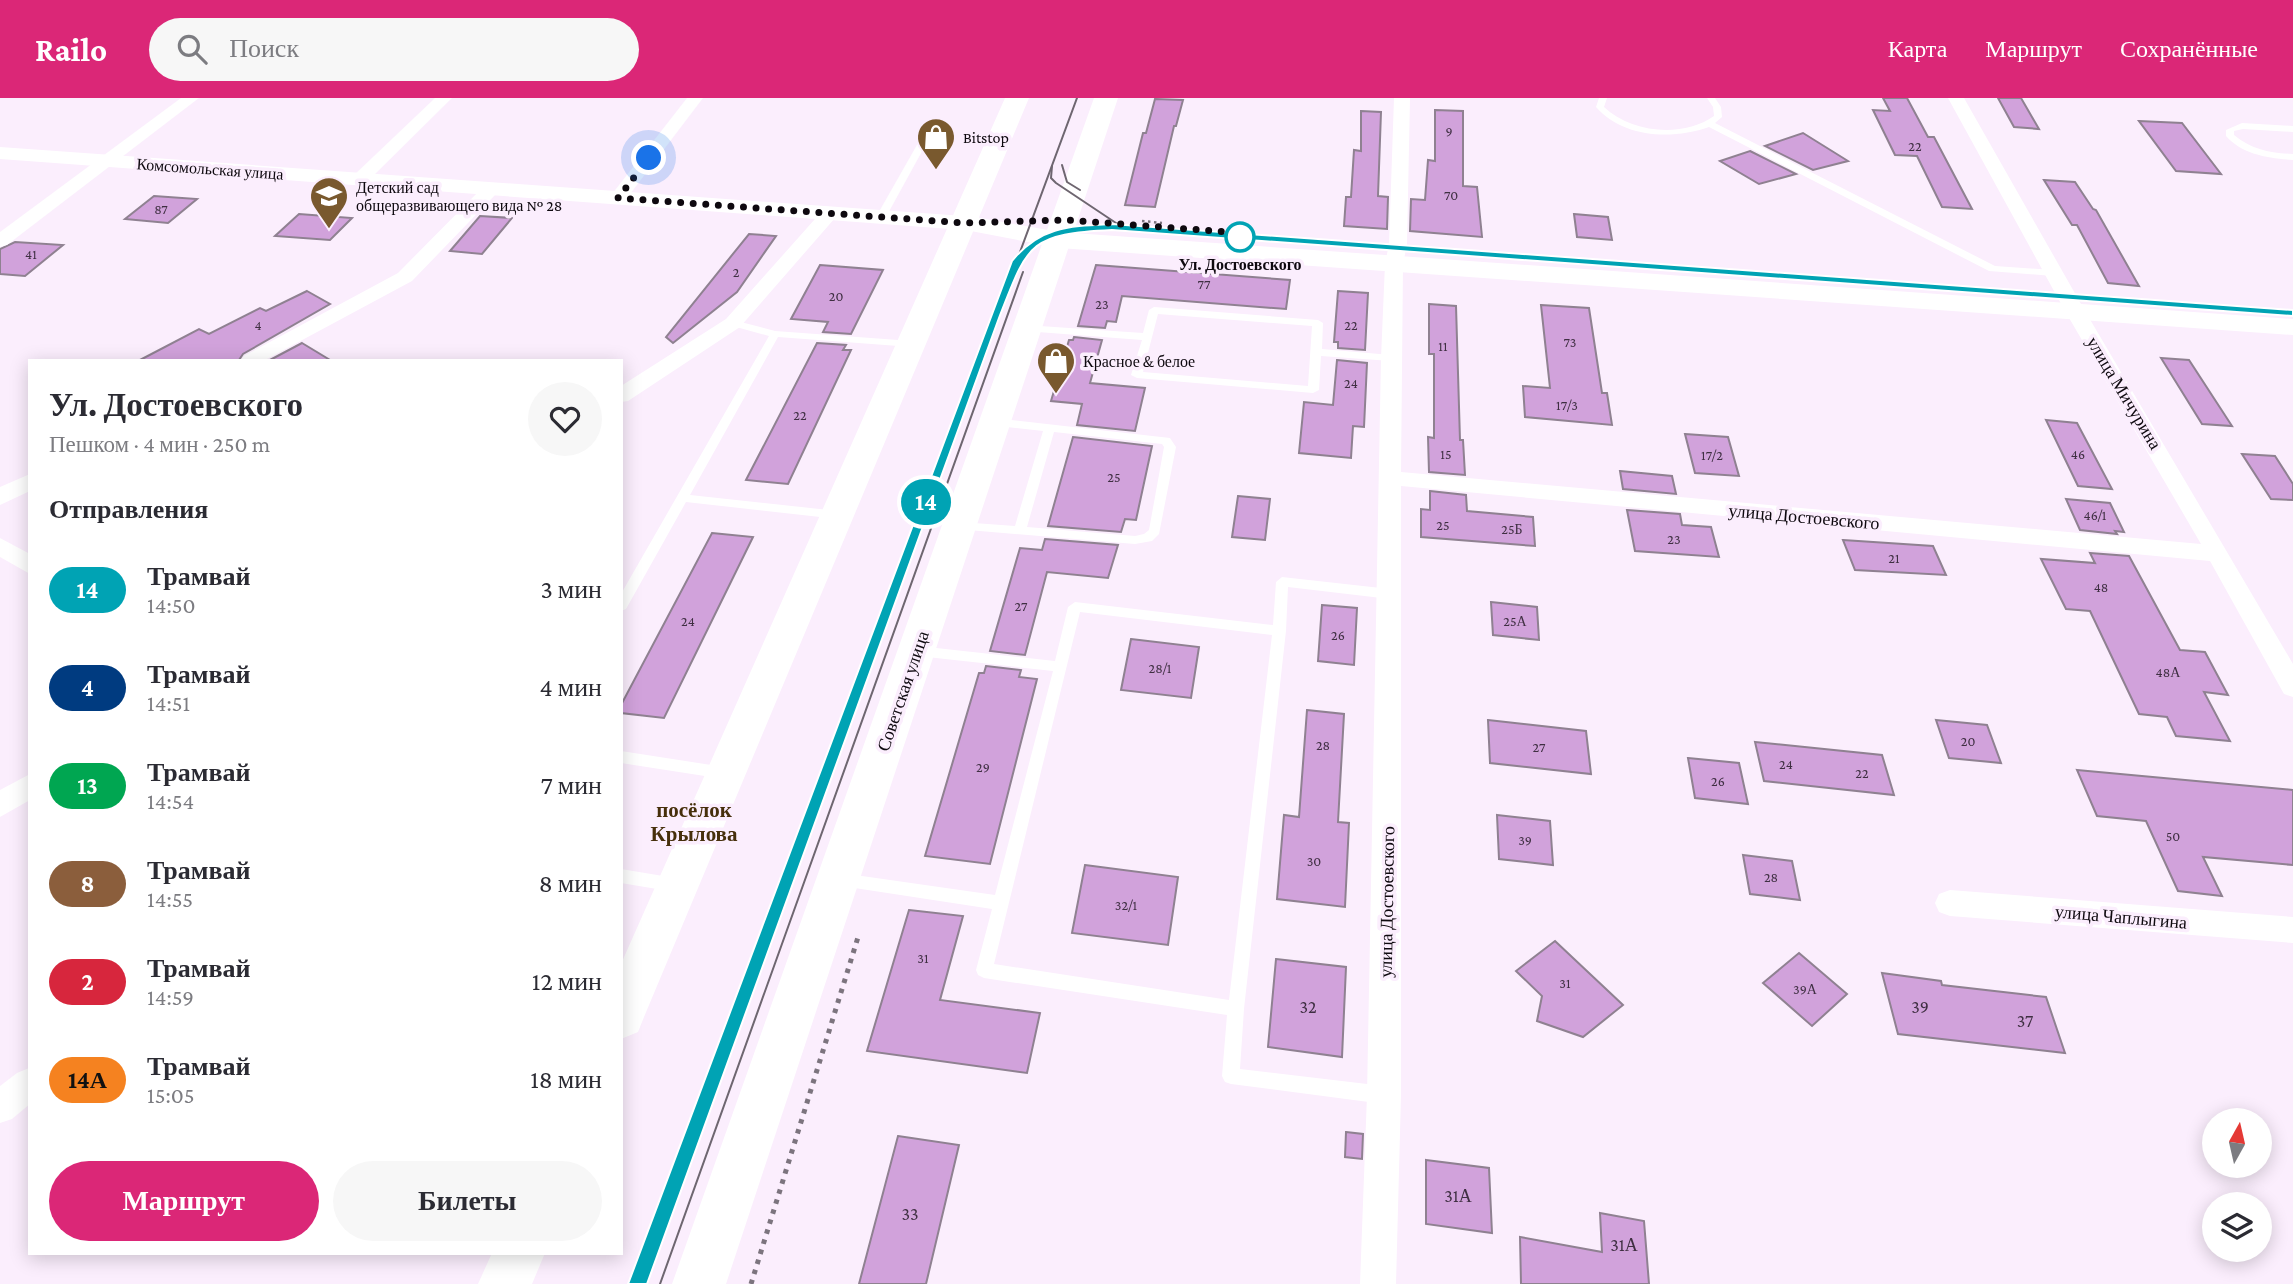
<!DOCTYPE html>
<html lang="ru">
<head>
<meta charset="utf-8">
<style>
	:root { --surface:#fff; --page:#f7f7f7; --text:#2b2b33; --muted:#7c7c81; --accent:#db2777 }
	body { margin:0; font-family:"Crimson Pro",serif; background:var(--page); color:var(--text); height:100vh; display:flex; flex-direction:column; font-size:26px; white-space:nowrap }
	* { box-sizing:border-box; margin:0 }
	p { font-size:23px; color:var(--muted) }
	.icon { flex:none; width:38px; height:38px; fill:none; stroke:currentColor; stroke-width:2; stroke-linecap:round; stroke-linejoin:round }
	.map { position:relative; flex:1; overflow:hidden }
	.drawer { position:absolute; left:28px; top:261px; width:595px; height:896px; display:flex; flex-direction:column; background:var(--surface); border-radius:0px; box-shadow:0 4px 18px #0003 }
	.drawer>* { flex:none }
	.badge { padding:0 14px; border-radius:23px; font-size:24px; line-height:46px }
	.needle { width:46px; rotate:8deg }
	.controls { position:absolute; left:2202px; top:1010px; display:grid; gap:14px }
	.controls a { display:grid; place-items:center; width:70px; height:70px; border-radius:50%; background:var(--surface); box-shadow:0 4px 18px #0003; font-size:35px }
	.you { position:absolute; width:35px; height:35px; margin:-18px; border:5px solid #fff; border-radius:50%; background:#1a73e8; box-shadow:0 0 0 10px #1a73e833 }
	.map>.badge { position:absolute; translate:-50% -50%; box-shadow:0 0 0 4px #fff }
	h2 { padding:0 21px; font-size:26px; line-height:63px }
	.round { display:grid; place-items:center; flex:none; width:74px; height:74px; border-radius:37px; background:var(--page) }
	.summary { display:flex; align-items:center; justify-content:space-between; height:119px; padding:0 21px }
	h1 { font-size:33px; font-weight:700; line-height:52px }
	.primary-button { display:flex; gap:14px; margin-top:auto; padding:14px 21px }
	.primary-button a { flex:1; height:80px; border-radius:42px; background:var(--accent); color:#fff; font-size:28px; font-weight:700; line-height:80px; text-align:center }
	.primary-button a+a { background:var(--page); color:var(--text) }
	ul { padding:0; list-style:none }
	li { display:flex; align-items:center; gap:21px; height:98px; padding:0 21px }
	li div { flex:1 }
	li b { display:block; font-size:26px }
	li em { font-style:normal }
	li .badge { min-width:77px; font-weight:700; text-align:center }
	header { display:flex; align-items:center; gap:42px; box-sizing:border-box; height:98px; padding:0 35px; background:var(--accent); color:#fff }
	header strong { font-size:33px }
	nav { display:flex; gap:38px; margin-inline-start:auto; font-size:24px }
	.search { width:490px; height:63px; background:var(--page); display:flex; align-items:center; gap:18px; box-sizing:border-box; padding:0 24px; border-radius:38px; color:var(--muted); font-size:26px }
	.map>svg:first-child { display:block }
	.building { fill:#d1a2db; stroke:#8f8191; stroke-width:2 }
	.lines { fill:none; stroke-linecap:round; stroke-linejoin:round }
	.path-far1 { stroke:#7c747e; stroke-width:2.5; stroke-dasharray:2.5 3.5; stroke-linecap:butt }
	.path { stroke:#7c747e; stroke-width:5; stroke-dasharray:4.5 6; stroke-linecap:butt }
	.service { fill:#fff; fill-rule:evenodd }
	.minor { fill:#fff; fill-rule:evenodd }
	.tertiary { fill:#fff; fill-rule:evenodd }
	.secondary { fill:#fff; fill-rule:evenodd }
	.primary { fill:#fff; fill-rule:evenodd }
	.tram { stroke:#6e6670; stroke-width:2 }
	.line { fill:#00a3b4; stroke:#fff; stroke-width:2 }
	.walk { stroke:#0e090f; stroke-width:7; stroke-dasharray:0 12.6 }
	.stop-dot { fill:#fff; stroke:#00a3b4; stroke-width:3.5 }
	.labels { text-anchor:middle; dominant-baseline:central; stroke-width:7; stroke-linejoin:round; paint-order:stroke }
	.number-label { font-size:14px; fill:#3f2f42 }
	.far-poi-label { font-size:16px; fill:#0e090f; stroke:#fbeefd; text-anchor:start }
	.far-street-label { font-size:16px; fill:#0e090f; stroke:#fbeefd }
	.far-stop-label { font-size:16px; font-weight:bold; fill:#0e090f; stroke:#fbeefd }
	.street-label { font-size:18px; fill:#0e090f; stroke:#fbeefd }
	.near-number-label { font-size:18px; fill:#3f2f42 }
	.quarter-label { font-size:21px; font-weight:bold; fill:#462f0b; stroke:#fbeefd }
</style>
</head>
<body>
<header>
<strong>Railo</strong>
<div class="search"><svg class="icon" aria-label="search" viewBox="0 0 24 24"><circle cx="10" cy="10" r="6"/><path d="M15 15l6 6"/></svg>Поиск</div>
<nav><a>Карта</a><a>Маршрут</a><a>Сохранённые</a></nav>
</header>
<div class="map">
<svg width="2293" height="1186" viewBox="0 0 2293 1186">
	<rect width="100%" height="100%" fill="#fbeefd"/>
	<g class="building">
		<polygon points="1883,0 1907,0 1928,39 1934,39 1972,111 1942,109 1917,58 1895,57 1873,12 1890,13"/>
		<polygon points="1998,0 2021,0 2039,31 2014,29"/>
		<polygon points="1155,1 1183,2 1176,28 1174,28 1155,109 1125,107 1143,35 1146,35"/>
		<polygon points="1435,12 1463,13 1463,88 1477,89 1482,139 1410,133 1411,101 1425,102 1428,62 1435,63"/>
		<polygon points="1361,13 1381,14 1378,98 1388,99 1387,131 1344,128 1346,99 1351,99 1354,52 1361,53"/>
		<polygon points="2139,23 2182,25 2221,76 2176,73"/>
		<polygon points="1803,35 1848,63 1813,72 1765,48"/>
		<polygon points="1750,53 1796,76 1759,86 1720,63"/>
		<polygon points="2044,82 2075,84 2093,111 2096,112 2139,188 2108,185 2077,127 2072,127"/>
		<polygon points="154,98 197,101 168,125 125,121"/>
		<polygon points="299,116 352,120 330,142 275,138"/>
		<polygon points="1574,116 1608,119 1612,142 1577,139"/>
		<polygon points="480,118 512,120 482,156 450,153"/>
		<polygon points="749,136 776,138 737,194 673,245 666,239"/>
		<polygon points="15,144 63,147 25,178 0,176 0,151"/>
		<polygon points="820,167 883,172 851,236 823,234 828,224 791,221"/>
		<polygon points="1096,167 1290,182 1286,211 1122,198 1116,224 1107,223 1105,230 1078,228"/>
		<polygon points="307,193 330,206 243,256 239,262 140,262 199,231 209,236 260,210 266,213"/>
		<polygon points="1338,193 1368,195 1365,252 1338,250 1338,244 1334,244"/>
		<polygon points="1429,206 1456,208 1460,342 1463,342 1465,377 1429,374 1428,339 1434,340 1434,256 1429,256"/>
		<polygon points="1541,207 1589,210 1602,295 1607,295 1612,327 1525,319 1523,288 1550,290"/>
		<polygon points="1074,239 1102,242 1090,285 1145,290 1135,333 1077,327 1082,306 1051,303 1069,242 1073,242"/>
		<polygon points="302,245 330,262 270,262"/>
		<polygon points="817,245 846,247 843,252 851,252 788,386 746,382"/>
		<polygon points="2161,260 2189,262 2232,328 2202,326"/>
		<polygon points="1337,262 1367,265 1364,329 1353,328 1351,360 1299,355 1304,304 1333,307"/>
		<polygon points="2046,322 2077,325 2112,391 2078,388"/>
		<polygon points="1685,336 1728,339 1739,378 1695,375"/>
		<polygon points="1073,339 1152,348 1136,422 1125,421 1121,434 1048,428"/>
		<polygon points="2242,356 2275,358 2293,386 2293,402 2271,401"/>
		<polygon points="1620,373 1672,378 1676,396 1623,391"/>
		<polygon points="1430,393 1466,397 1467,413 1533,419 1535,448 1421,439 1421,411 1430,412"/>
		<polygon points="1238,398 1270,401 1265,442 1232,439"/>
		<polygon points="2066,401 2110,405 2124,434 2115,433 2117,436 2080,432"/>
		<polygon points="1627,412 1680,416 1682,427 1711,429 1719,459 1635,453"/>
		<polygon points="712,435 753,439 664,620 621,615 621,607"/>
		<polygon points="1045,441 1118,447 1108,480 1047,474 1025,557 990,553 1020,450 1042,452"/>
		<polygon points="1843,442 1933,448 1946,477 1855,472"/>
		<polygon points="2090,455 2129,458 2180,552 2205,554 2228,597 2204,594 2230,643 2176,638 2167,619 2139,616 2090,513 2066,511 2041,461 2095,465"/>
		<polygon points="1491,504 1537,509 1539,542 1493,537"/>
		<polygon points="1322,507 1357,510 1354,567 1318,563"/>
		<polygon points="1131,541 1199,549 1191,600 1121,592"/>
		<polygon points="986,568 1021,572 1019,579 1037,581 990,766 925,758 979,575 984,575"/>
		<polygon points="1307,612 1344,616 1338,724 1349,725 1345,809 1277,801 1284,717 1299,719"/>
		<polygon points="1488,622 1586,633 1591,676 1490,665"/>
		<polygon points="1936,622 1987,627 2001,665 1949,660"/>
		<polygon points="1755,644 1882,657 1894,697 1764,683"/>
		<polygon points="1688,660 1739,665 1748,706 1695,700"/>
		<polygon points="2077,672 2293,692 2293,767 2203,759 2222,798 2178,793 2146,723 2097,718"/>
		<polygon points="1497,717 1550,723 1553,767 1499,761"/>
		<polygon points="1743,757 1792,763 1800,802 1750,796"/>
		<polygon points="1085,767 1178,779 1168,847 1072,835"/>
		<polygon points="909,812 963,818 940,902 1040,915 1027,975 867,953"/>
		<polygon points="1555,843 1623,907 1583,939 1537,923 1542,898 1516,873"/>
		<polygon points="1799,855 1847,896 1812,928 1763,885"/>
		<polygon points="1276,861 1346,869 1342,959 1268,949"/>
		<polygon points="1882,875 1941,883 1942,887 2046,899 2065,955 1898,936"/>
		<polygon points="1346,1034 1363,1036 1362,1061 1345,1059"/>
		<polygon points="898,1038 959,1047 926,1186 859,1186"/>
		<polygon points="1426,1062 1489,1070 1492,1135 1426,1126"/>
		<polygon points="1600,1115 1644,1123 1649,1186 1521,1186 1520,1139 1602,1154"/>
	</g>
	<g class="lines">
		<polyline class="path-far1" points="1142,123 1162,125"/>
		<polyline class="path" points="751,1186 859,836"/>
		<g class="service">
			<path d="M1599,0h8l-3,9c27,26 79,31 110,9l-1,-9 -6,-9h8l6,9 1,10 -7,6 280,143 58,4 5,3 -5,3 -64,-5 -280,-144c-37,13 -86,11 -113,-20z"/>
			<polygon points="930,24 937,26 886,119 878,121 876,119"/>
			<path d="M2242,25l51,3v6l-50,-3 -9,2v4c18,15 37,18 59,19v6c-25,-2 -50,-5 -67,-24v-6z"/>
			<path d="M1154,209l164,13 5,3 -1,26 69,6 5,3 -5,3 -70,-5 -2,34 -6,3 -176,-15 -6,-3 11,-35 -117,-9 -5,-3 5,-3 118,8 6,-23zM1158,216l154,12 -4,60 -165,-14z"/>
			<polygon points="733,222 775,233 912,243 917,246 912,249 778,239 690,397 838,413 844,417 838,421 686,404 626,511 621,513 621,496 769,238 729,227 728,225"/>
			<path d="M993,320l177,20 6,9 -17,87 -7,7 -17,3 -179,-15 -2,-3 2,-3 4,-1 55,4 28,-95 -54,-6v-6zM1054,334l108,12 2,3 -15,83 -5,4 -9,2 -108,-9z"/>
			<path d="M1282,479l108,12 7,5 -7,5 -102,-12 -2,44 -42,378 -4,60 144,17 6,3 3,6 -3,6 -6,3 -153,-20 -6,-2 -3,-6 5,-61 -243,-37 -6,-3 -2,-5 16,-61 -157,-24 -2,-5 2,-5 6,-2 154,22 58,-224 -135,-15 -7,-5 2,-4 5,-1 137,15 13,-54 7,-5 198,23 3,-43zM1080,514l192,23 -43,365 -235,-36z"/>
			<polygon points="621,653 724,669 729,671 731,675 729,679 724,681 621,665"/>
			<polygon points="621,771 675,780 681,782 683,787 681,792 675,794 621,785"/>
		</g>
		<g class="minor">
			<polygon points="181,0 199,0 7,147 0,149 0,134"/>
			<polygon points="435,0 452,0 365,86 353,86 350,82 353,78"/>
			<polygon points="687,0 703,0 624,104 612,104 609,100 612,96"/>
			<polygon points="1394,0 1410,0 1407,146 1403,166 1401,374 2201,446 2065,213 1948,0 1964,0 2085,213 2293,566 2293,599 2284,596 2210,463 1401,388 1401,997 1396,1186 1360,1186 1367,997 1381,260 1385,166 1389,146"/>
			<polygon points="490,87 496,88 499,92 496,96 412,183 265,262 241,262 244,258 398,175 484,88"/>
			<polygon points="829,111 838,116 835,120 740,229 628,303 621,304 621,288 726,221 823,112"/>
			<polygon points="30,376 30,393 0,407 0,389"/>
			<polygon points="0,440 30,456 30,476 0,459"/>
			<polygon points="30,676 30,702 0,719 0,692"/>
			<polygon points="1950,792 2293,819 2293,845 1950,818 1939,814 1935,805 1939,796"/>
			<polygon points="29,970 30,1006 12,1021 0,1025 0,988 17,975"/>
		</g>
		<polygon class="tertiary" points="0,49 964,118 972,120 975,125 972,130 964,132 0,61"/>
		<polygon class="secondary" points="964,117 1059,134 2293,221 2293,237 1059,150 955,130 951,125 955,120"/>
		<g class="primary">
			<polygon points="1005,0 1029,0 644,919 638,934 621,941 621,866"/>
			<polygon points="1094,0 1118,0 726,1186 672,1186"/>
			<polygon points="492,1155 545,1155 532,1186 478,1186"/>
		</g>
		<g class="tram">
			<polyline points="1062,67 1067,84 1080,92"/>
			<polyline points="1052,68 1051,80 1056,85 1122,129"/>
			<path d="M1016,163c29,-28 57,-32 96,-34l1181,86"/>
			<polyline points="638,1186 1077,0"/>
			<polyline points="660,1186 1023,174"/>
		</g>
	</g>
	<path class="line" d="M1112,126l1181,86v6l-1181,-86c-84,4 -84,14 -113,88l-352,966h-19l384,-1023c28,-35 58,-35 100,-37z"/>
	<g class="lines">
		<polyline class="walk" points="649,60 618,100 964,125 1066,122 1242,135 1240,139"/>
	</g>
	<defs>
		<symbol id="shop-pin" viewBox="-11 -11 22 30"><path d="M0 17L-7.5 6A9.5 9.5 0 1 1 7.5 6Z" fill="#79592e" stroke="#fbeefd"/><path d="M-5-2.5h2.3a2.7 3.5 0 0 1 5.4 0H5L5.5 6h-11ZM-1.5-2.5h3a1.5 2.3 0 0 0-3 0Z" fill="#fff"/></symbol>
		<symbol id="school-pin" viewBox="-11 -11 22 30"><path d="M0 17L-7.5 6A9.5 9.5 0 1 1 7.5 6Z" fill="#79592e" stroke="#fbeefd"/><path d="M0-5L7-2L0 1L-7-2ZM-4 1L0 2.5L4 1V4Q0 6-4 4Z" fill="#fff"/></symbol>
	</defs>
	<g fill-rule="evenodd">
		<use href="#shop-pin" x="914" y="17" width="44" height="60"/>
		<use href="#school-pin" x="307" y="76" width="44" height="60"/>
		<use href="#shop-pin" x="1034" y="241" width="44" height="60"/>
	</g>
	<circle class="stop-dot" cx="1240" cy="139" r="14"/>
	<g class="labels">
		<g class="number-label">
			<text x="1449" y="33">9</text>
			<text x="1915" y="48">22</text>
			<text x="1451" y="97">70</text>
			<text x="161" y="111">87</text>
			<text x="31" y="156">41</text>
			<text x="736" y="174">2</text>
			<text x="1204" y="186">77</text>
			<text x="836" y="198">20</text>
			<text x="1102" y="206">23</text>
			<text x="258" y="227">4</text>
			<text x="1351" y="227">22</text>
			<text x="1570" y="244">73</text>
			<text x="1443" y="248">11</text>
			<text x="1351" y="285">24</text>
			<text x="1567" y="307">17/3</text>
			<text x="800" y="317">22</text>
			<text x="1446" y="356">15</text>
			<text x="2078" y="356">46</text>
			<text x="1712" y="357">17/2</text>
			<text x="1114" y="379">25</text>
			<text x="2095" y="417">46/1</text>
			<text x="1443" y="427">25</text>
			<text x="1512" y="431">25Б</text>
			<text x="1674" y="441">23</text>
			<text x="1894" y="460">21</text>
			<text x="2101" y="489">48</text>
			<text x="1021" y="508">27</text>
			<text x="688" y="523">24</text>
			<text x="1515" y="523">25А</text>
			<text x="1338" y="537">26</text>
			<text x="1160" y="570">28/1</text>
			<text x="2168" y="574">48А</text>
			<text x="1968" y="643">20</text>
			<text x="1323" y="647">28</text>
			<text x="1539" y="649">27</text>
			<text x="1786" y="666">24</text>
			<text x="983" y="669">29</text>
			<text x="1862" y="675">22</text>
			<text x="1718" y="683">26</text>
			<text x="2173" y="738">50</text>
			<text x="1525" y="742">39</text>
			<text x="1314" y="763">30</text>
			<text x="1771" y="779">28</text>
			<text x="1126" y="807">32/1</text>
			<text x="923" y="860">31</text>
			<text x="1565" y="885">31</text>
			<text x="1805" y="891">39А</text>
		</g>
		<g class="far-poi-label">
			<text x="963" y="39">Bitstop</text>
			<text x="356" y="89">Детский сад<tspan x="356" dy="18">общеразвивающего вида № 28</tspan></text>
			<text x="1083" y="263">Красное &amp; белое</text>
		</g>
		<g class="far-street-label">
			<text transform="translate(210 71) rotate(4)">Комсомольская улица</text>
		</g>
		<g class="far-stop-label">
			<text x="1240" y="166">Ул. Достоевского</text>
		</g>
		<g class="street-label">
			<text transform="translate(2124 295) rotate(59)">улица Мичурина</text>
			<text transform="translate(1804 419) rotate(5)">улица Достоевского</text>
			<text transform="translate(903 593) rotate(-71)">Советская улица</text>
			<text transform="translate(1387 804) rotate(-89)">улица Достоевского</text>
			<text transform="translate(2121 819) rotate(5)">улица Чаплыгина</text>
		</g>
		<g class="near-number-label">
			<text x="1308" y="909">32</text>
			<text x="1920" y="909">39</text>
			<text x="2025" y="923">37</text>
			<text x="1458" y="1098">31А</text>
			<text x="910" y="1116">33</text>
			<text x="1624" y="1147">31А</text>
		</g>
		<g class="quarter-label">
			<text x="694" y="712">посёлок<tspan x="694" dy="24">Крылова</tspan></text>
		</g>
	</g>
</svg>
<div class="controls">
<a><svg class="needle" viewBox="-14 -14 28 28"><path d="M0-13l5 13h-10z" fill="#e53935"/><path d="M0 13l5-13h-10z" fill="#7c7c81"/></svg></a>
<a><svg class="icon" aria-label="layers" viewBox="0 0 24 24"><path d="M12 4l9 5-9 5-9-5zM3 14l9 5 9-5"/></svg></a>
</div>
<div class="you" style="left:649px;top:60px"></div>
<b class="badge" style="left:926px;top:404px;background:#00a3b4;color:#fff">14</b>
<section class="drawer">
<div class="summary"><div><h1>Ул. Достоевского</h1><p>Пешком · 4 мин · 250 m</p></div><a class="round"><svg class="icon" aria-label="heart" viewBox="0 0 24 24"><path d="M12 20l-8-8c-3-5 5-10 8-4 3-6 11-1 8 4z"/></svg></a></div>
<h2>Отправления</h2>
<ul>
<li><span class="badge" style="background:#00a3b4;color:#fff">14</span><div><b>Трамвай</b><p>14:50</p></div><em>3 мин</em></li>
<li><span class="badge" style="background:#003b80;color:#fff">4</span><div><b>Трамвай</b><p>14:51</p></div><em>4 мин</em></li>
<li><span class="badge" style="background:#00a651;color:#fff">13</span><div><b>Трамвай</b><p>14:54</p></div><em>7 мин</em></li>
<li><span class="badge" style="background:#8b5e3c;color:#fff">8</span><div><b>Трамвай</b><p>14:55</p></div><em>8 мин</em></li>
<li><span class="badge" style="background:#d7263d;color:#fff">2</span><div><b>Трамвай</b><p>14:59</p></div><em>12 мин</em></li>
<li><span class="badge" style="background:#f58220;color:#111">14А</span><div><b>Трамвай</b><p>15:05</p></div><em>18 мин</em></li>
</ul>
<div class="primary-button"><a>Маршрут</a><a>Билеты</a></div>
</section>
</div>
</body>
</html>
